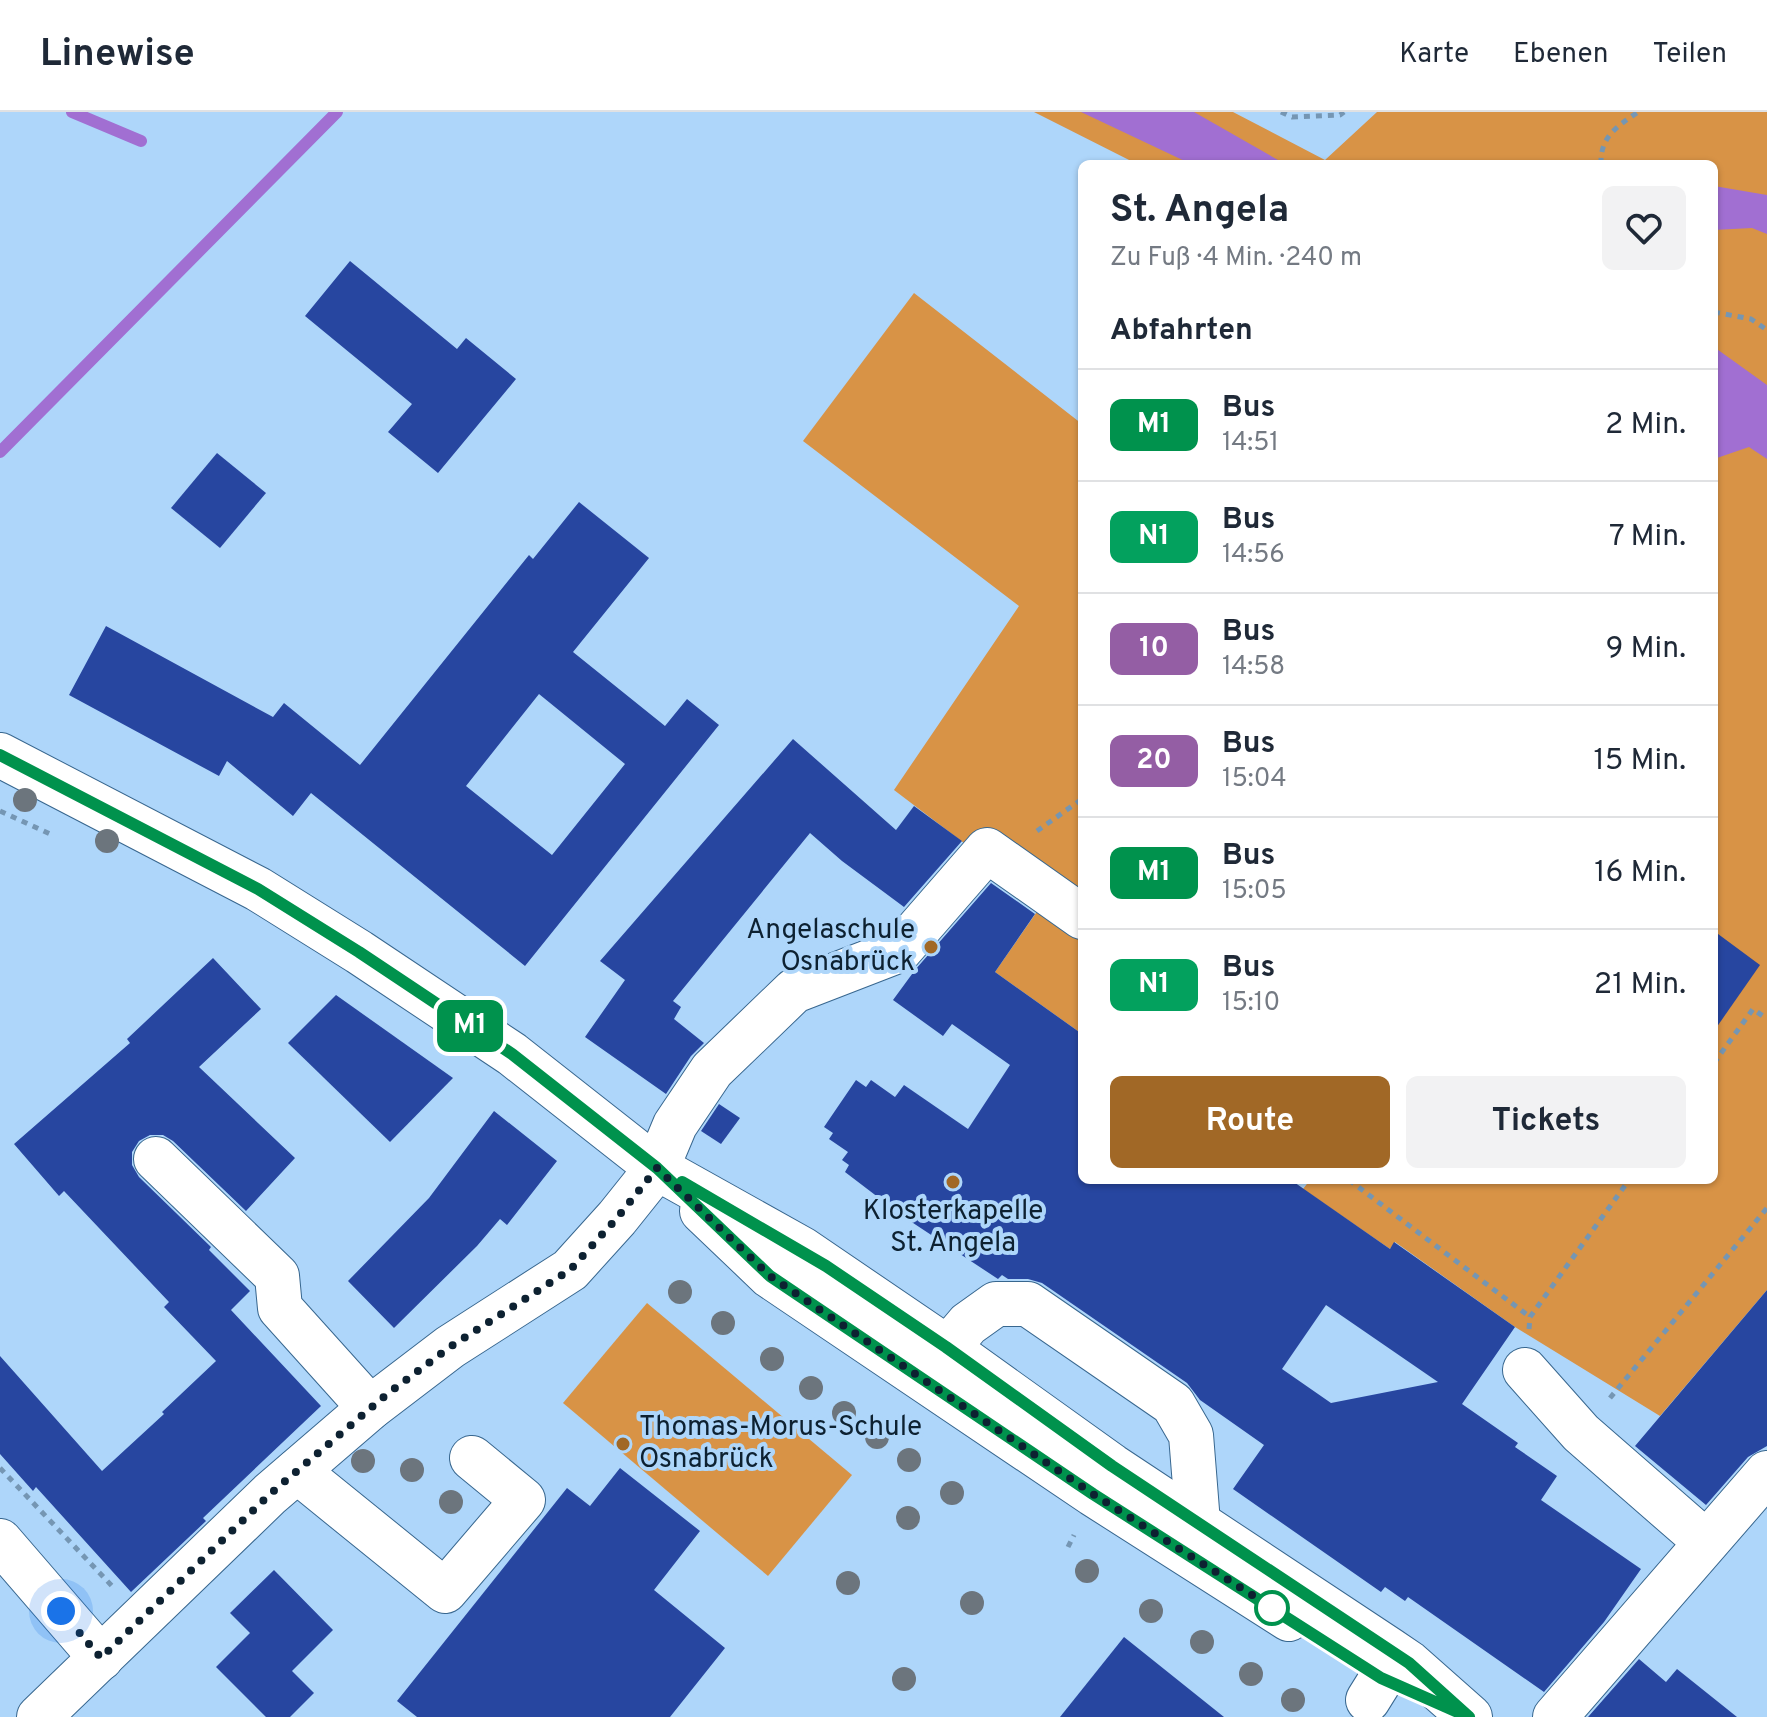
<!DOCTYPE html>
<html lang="de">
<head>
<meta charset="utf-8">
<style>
	:root { --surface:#fff; --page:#f2f2f3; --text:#1f2937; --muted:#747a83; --line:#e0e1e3; --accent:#a16826 }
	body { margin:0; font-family:Overpass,sans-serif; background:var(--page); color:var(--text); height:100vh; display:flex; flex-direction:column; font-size:30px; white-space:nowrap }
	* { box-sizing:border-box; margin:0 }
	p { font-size:26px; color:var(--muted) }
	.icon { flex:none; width:44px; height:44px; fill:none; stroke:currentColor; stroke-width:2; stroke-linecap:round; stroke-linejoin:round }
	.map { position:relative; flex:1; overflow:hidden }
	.sheet { position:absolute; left:1078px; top:48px; width:640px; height:1024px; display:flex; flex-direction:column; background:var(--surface); border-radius:12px; box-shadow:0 2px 6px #0004 }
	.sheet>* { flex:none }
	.badge { padding:0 16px; border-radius:12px; font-size:28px; line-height:52px }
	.you { position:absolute; width:40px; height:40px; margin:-20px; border:6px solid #fff; border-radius:50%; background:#1a73e8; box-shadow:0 0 0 12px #1a73e833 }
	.map>.badge { position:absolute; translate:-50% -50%; box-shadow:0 0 0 4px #fff }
	h2 { padding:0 32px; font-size:30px; line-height:72px }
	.round { display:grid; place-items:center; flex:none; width:84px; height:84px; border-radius:12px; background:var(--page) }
	.summary { display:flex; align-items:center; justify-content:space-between; height:136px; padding:0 32px }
	h1 { font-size:38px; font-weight:700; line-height:60px }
	.cta { display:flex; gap:16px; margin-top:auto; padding:16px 32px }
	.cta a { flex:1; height:92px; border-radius:12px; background:var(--accent); color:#fff; font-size:32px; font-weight:700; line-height:92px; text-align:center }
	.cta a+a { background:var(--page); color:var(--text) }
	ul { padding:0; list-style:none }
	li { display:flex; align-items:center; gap:24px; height:112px; padding:0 32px; border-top:2px solid var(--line) }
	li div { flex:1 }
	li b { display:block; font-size:30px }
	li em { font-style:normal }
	li .badge { min-width:88px; font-weight:700; text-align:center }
	header { display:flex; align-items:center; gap:48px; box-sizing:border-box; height:112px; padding:0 40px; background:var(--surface); border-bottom:2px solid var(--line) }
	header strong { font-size:38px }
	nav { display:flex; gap:44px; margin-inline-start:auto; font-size:28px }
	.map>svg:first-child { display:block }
	.green { fill:#d89346 }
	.water { fill:#a16fd2 }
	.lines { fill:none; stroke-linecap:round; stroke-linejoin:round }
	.stream { stroke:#a16fd2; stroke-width:12 }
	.building { fill:#2746a0; fill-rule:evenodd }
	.minor-casing { stroke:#38678f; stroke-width:46 }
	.path { stroke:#7596b3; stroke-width:5; stroke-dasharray:6 6; stroke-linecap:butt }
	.minor { stroke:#fff; stroke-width:44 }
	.tree { fill:#6c757d }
	.line-casing { stroke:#fff; stroke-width:18 }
	.line { stroke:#00924d; stroke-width:12 }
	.walk { stroke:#0d2131; stroke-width:8; stroke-dasharray:0 14.4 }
	.poi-dot { fill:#a16826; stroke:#aed6fa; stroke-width:3 }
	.stop-dot { fill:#fff; stroke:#00924d; stroke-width:4 }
	.labels { text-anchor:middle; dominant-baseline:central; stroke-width:8; stroke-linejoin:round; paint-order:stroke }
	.poi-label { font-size:28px; fill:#0d2131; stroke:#aed6fa; text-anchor:end }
</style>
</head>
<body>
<header>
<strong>Linewise</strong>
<nav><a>Karte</a><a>Ebenen</a><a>Teilen</a></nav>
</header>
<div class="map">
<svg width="1767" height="1605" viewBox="0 0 1767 1605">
	<rect width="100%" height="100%" fill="#aed6fa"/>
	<g class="green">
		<polygon points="1034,0 1233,0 1325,48 1377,0 1767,0 1767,1178 1660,1304 1515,1215 1395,1130 1390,1137 1303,1077 1310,1068 1714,1068 1714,52 1137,52"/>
		<polygon points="914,181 1082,312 1082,922 995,860 1043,791 894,678 1019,494 803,329"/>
		<polygon points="647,1191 852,1363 768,1464 563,1291"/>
	</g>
	<g class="water">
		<polygon points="1081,0 1194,0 1285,52 1191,52"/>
		<polygon points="1714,74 1767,83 1767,122 1752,116 1714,118"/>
		<polygon points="1714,235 1767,273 1767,347 1749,335 1714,347"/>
	</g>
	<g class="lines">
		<g class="stream">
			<polyline points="72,0 141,29"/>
			<polyline points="0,340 337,0"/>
		</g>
	</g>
	<g class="building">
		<polygon points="350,149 457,237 466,226 516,267 438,361 388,320 412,292 305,204"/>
		<polygon points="217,341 266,381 220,436 171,396"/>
		<path d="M579,390l70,56 -76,94 92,74 22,-27 32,26 -194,241 -214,-173 -18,23 -66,-55 -8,15 -150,-81 37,-69 167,91 11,-14 76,62 169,-210 4,4zM539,582l86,70 -73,91 -86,-69z"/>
		<polygon points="793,627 896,718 914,694 962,729 904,795 842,749 810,721 673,889 681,895 674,907 704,931 691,944 666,982 585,925 625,868 600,849"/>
		<path d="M991,771l44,31 -40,58 87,62v146h209l99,69 4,-7 121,85 -53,77 56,39 -3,4 42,29 -16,24 100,69 -37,53 -60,70 -136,-95 -3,4 -20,-14 -4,5 -148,-103 31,-44 -64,-45 -13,-17 -145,-100 -14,-4h-20l-6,-4 -4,4 -94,-62 -59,-45 4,-7 -7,-5 6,-8 -19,-13 4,-6 -9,-6 32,-47 10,7 5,-7 24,17 9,-12 64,44 42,-64 -58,-41 -9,12 -50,-36 22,-30zM1326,1193l112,77 -107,21 -49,-34z"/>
		<polygon points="1714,819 1760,853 1714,919"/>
		<polygon points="213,846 261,897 199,955 295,1046 246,1099 173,1029 163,1023 150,1023 139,1029 132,1040 132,1053 139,1065 211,1135 209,1138 250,1179 231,1198 321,1294 203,1406 206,1409 131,1480 36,1375 33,1379 0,1342 0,1244 102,1359 164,1302 162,1300 216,1249 164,1195 169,1190 64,1079 59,1084 14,1032 130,931 127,927"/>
		<polygon points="336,883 453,966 390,1030 288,931"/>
		<polygon points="719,992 740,1006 721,1032 701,1019"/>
		<polygon points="494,999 557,1049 507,1113 500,1107 477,1134 394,1216 348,1169 429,1086"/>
		<polygon points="1767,1178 1767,1334 1748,1345 1706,1393 1635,1334"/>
		<polygon points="620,1356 700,1419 654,1478 725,1536 670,1605 417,1605 397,1589 567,1376 590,1394"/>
		<polygon points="274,1458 333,1518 292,1559 314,1581 290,1605 266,1605 216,1555 250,1521 230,1501"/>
		<polygon points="1124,1525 1224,1605 1060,1605"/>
		<polygon points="1639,1547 1666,1570 1677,1557 1737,1605 1588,1605"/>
	</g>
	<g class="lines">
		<defs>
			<g id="minor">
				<polyline points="0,643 258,777 359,840 512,942 657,1056 802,1137 946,1235 1112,1354 1390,1538 1409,1551 1470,1605"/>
				<polyline points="156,1047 277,1164 280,1196 370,1296"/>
				<polyline points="702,1099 770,1164 1093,1382 1289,1507"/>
				<polyline points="930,1257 968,1212 996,1192 1028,1192 1173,1292 1191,1323 1198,1411"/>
				<polyline points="1525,1258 1581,1321 1706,1430"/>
				<polyline points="297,1359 445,1479 523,1388 472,1346"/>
				<polyline points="0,1429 101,1546"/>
				<polyline points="1368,1588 1396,1543"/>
				<polyline points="39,1605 270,1382 370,1296 450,1235 570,1158 617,1106 657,1056 675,1013 712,958 794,879 900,838 987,738 1082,805"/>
				<polyline points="1555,1605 1767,1361"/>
			</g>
		</defs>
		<use href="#minor" class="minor-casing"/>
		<g class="path">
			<polyline points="1281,0 1292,5 1340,3 1344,0"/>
			<path d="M1601,52c-1,-28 17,-38 37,-52"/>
			<polyline points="1714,200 1751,207 1767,218"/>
			<polyline points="0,699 50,722"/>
			<polyline points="1037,719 1082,687"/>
			<polyline points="1714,951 1753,897 1767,907"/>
			<polyline points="1349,1068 1530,1205"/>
			<polyline points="1529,1217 1530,1205 1629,1068"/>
			<polyline points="1610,1286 1767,1096"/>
			<polyline points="0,1356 112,1474"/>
			<polyline points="1068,1435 1074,1423"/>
		</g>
		<use href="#minor" class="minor"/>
	</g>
	<g class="tree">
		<circle cx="25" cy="688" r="12"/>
		<circle cx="107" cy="729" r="12"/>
		<circle cx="680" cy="1180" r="12"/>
		<circle cx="723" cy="1211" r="12"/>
		<circle cx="772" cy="1247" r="12"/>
		<circle cx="811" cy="1276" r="12"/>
		<circle cx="844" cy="1301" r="12"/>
		<circle cx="877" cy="1325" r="12"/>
		<circle cx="909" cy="1348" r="12"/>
		<circle cx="363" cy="1349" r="12"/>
		<circle cx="412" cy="1358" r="12"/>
		<circle cx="952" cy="1381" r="12"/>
		<circle cx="451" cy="1390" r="12"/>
		<circle cx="908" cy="1406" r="12"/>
		<circle cx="1087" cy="1459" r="12"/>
		<circle cx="848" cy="1471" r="12"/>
		<circle cx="972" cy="1491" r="12"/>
		<circle cx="1151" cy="1499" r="12"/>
		<circle cx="1202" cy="1530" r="12"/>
		<circle cx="1251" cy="1562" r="12"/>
		<circle cx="904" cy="1567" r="12"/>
		<circle cx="1293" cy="1588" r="12"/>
	</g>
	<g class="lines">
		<defs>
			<polyline id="line" points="0,643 258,777 359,840 512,942 657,1056 770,1164 1093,1382 1381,1566 1469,1605 1409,1551 1112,1354 946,1235 826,1154 682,1070"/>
		</defs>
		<use href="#line" class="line-casing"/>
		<use href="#line" class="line"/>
		<polyline class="walk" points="61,1499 101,1546 270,1382 386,1283 450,1235 570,1158 617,1106 657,1056 770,1164 1093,1382 1274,1497 1272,1496"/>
	</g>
	<g class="poi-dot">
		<circle cx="931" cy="835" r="8"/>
		<circle cx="953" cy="1070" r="8"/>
		<circle cx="623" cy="1332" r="8"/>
	</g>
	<circle class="stop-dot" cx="1272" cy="1496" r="16"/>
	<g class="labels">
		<g class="poi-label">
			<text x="915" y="819">Angelaschule<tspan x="915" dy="32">Osnabrück</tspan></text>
			<text x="953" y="1100" text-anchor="middle">Klosterkapelle<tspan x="953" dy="32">St. Angela</tspan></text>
			<text x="639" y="1316" text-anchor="start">Thomas-Morus-Schule<tspan x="639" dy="32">Osnabrück</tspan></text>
		</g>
	</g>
</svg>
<div class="you" style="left:61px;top:1499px"></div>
<b class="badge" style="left:470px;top:914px;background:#00924d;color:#fff">M1</b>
<section class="sheet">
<div class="summary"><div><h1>St. Angela</h1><p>Zu Fuß · 4 Min. · 240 m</p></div><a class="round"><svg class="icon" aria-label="heart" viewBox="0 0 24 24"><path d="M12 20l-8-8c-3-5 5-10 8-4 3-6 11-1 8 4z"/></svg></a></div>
<h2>Abfahrten</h2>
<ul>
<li><span class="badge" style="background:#00924d;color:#fff">M1</span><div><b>Bus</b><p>14:51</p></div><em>2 Min.</em></li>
<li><span class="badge" style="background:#03a15e;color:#fff">N1</span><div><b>Bus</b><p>14:56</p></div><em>7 Min.</em></li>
<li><span class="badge" style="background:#945ea4;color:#fff">10</span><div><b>Bus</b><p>14:58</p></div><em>9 Min.</em></li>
<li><span class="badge" style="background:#945ea4;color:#fff">20</span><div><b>Bus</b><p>15:04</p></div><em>15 Min.</em></li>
<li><span class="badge" style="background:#00924d;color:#fff">M1</span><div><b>Bus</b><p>15:05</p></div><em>16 Min.</em></li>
<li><span class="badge" style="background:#03a15e;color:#fff">N1</span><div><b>Bus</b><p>15:10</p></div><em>21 Min.</em></li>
</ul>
<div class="cta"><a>Route</a><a>Tickets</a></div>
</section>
</div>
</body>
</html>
